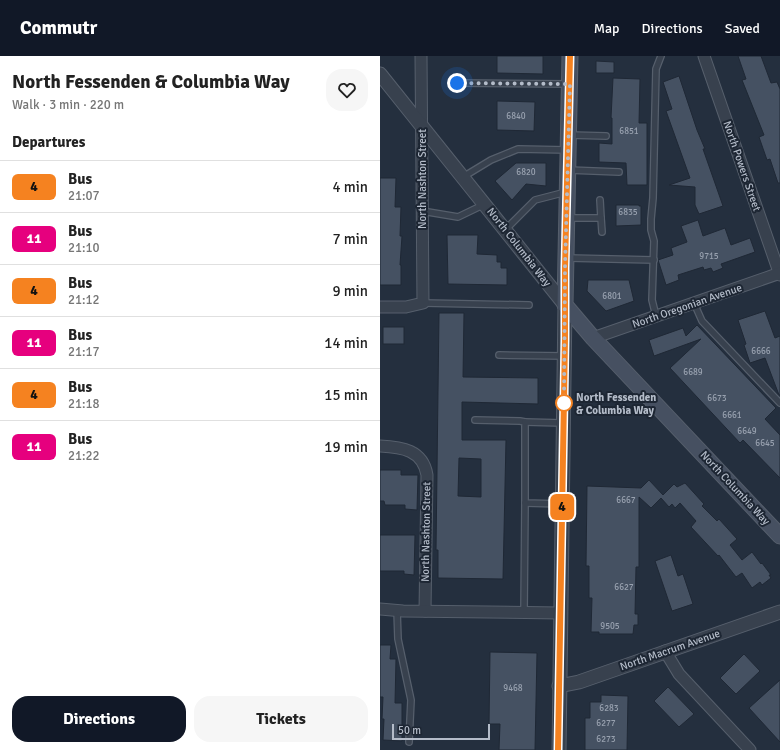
<!DOCTYPE html>
<html lang="en">
<head>
<meta charset="utf-8">
<style>
	:root { --surface:#fff; --page:#f6f6f6; --text:#222; --muted:#767676; --line:#e0e0e0; --accent:#111827 }
	body { margin:0; font-family:Signika,sans-serif; background:var(--page); color:var(--text); height:100vh; display:flex; flex-direction:column; font-size:15px; white-space:nowrap }
	* { box-sizing:border-box; margin:0 }
	p { font-size:13px; color:var(--muted) }
	.icon { flex:none; width:22px; height:22px; fill:none; stroke:currentColor; stroke-width:2; stroke-linecap:round; stroke-linejoin:round }
	.map { position:relative; flex:1; overflow:hidden }
	.sheet { display:flex; flex-direction:column; background:var(--surface); width:380px }
	.sheet>* { flex:none }
	.badge { padding:0 8px; border-radius:6px; font-size:14px; line-height:26px }
	.scale { position:absolute; left:12px; bottom:10px; width:98px; box-sizing:border-box; padding-left:4px; border:2px solid #b4bcc9; border-top:0; font-size:11px; line-height:14px; white-space:nowrap; color:#b4bcc9; -webkit-text-stroke:3px #1d2633; paint-order:stroke }
	.you { position:absolute; width:20px; height:20px; margin:-10px; border:3px solid #fff; border-radius:50%; background:#1a73e8; box-shadow:0 0 0 6px #1a73e833 }
	.map>.badge { position:absolute; translate:-50% -50%; box-shadow:0 0 0 2px #fff }
	h2 { padding:0 12px; font-size:15px; line-height:36px }
	.round { display:grid; place-items:center; flex:none; width:42px; height:42px; border-radius:16px; background:var(--page) }
	.overview { display:flex; align-items:center; justify-content:space-between; height:68px; padding:0 12px }
	h1 { font-size:19px; font-weight:800; line-height:30px }
	.button { display:flex; gap:8px; margin-top:auto; padding:8px 12px }
	.button a { flex:1; height:46px; border-radius:16px; background:var(--accent); color:#fff; font-size:16px; font-weight:800; line-height:46px; text-align:center }
	.button a+a { background:var(--page); color:var(--text) }
	ul { padding:0; list-style:none }
	li { display:flex; align-items:center; gap:12px; height:52px; padding:0 12px; border-top:1px solid var(--line) }
	li div { flex:1 }
	li b { display:block; font-size:15px }
	li em { font-style:normal }
	li .badge { min-width:44px; font-weight:700; text-align:center }
	header { display:flex; align-items:center; gap:24px; box-sizing:border-box; height:56px; padding:0 20px; background:var(--accent); color:#fff }
	header strong { font-size:19px }
	nav { display:flex; gap:22px; margin-inline-start:auto; font-size:14px }
	main { display:flex; flex:1; min-height:0 }
	.map>svg:first-child { display:block }
	.building { fill:#455162; stroke:#1f2835; fill-rule:evenodd }
	.lines { fill:none; stroke-linecap:round; stroke-linejoin:round }
	.service-casing { stroke:#565f6c; stroke-width:8 }
	.minor-casing { stroke:#565f6c; stroke-width:13 }
	.tertiary-casing { stroke:#565f6c; stroke-width:15 }
	.secondary-casing { stroke:#565f6c; stroke-width:17 }
	.service { stroke:#38414e; stroke-width:5.5 }
	.minor { stroke:#38414e; stroke-width:11 }
	.tertiary { stroke:#38414e; stroke-width:13 }
	.secondary { stroke:#465061; stroke-width:15 }
	.line-casing { stroke:#fff; stroke-width:9 }
	.line { stroke:#f58220; stroke-width:6 }
	.walk { stroke:#b4bcc9; stroke-width:4; stroke-dasharray:0 7.2 }
	.stop-dot { fill:#fff; stroke:#f58220; stroke-width:2 }
	.labels { text-anchor:middle; dominant-baseline:central; stroke-width:4; stroke-linejoin:round; paint-order:stroke }
	.number-label { font-size:9px; fill:#98a1af }
	.street-label { font-size:11px; fill:#b4bcc9; stroke:#1d2633 }
	.stop-label { font-size:11px; font-weight:bold; fill:#b4bcc9; stroke:#1d2633; text-anchor:start }
</style>
</head>
<body>
<header>
<strong>Commutr</strong>
<nav><a>Map</a><a>Directions</a><a>Saved</a></nav>
</header>
<main>
<section class="sheet">
<div class="overview"><div><h1>North Fessenden &amp; Columbia Way</h1><p>Walk · 3 min · 220 m</p></div><a class="round"><svg class="icon" aria-label="heart" viewBox="0 0 24 24"><path d="M12 20l-8-8c-3-5 5-10 8-4 3-6 11-1 8 4z"/></svg></a></div>
<h2>Departures</h2>
<ul>
<li><span class="badge" style="background:#f58220;color:#111">4</span><div><b>Bus</b><p>21:07</p></div><em>4 min</em></li>
<li><span class="badge" style="background:#e6007e;color:#fff">11</span><div><b>Bus</b><p>21:10</p></div><em>7 min</em></li>
<li><span class="badge" style="background:#f58220;color:#111">4</span><div><b>Bus</b><p>21:12</p></div><em>9 min</em></li>
<li><span class="badge" style="background:#e6007e;color:#fff">11</span><div><b>Bus</b><p>21:17</p></div><em>14 min</em></li>
<li><span class="badge" style="background:#f58220;color:#111">4</span><div><b>Bus</b><p>21:18</p></div><em>15 min</em></li>
<li><span class="badge" style="background:#e6007e;color:#fff">11</span><div><b>Bus</b><p>21:22</p></div><em>19 min</em></li>
</ul>
<div class="button"><a>Directions</a><a>Tickets</a></div>
</section>
<div class="map">
<svg width="400" height="694" viewBox="0 0 400 694">
	<rect width="100%" height="100%" fill="#242f3e"/>
	<g class="building">
		<polygon points="117,0 163,0 163,18 117,17"/>
		<polygon points="358,0 381,0 391,27 397,26 400,33 400,127 398,127 390,103 387,104 379,81 384,79 362,24 366,23"/>
		<polygon points="216,5 234,6 234,17 216,17"/>
		<polygon points="299,20 317,74 325,93 323,93 343,150 319,158 315,149 315,131 289,129 310,122 286,55 292,53 283,26"/>
		<polygon points="233,22 260,23 259,67 267,67 267,129 247,129 246,107 219,106 219,87 232,88 232,62 231,62"/>
		<polygon points="117,45 155,46 154,75 117,74"/>
		<polygon points="136,107 166,107 166,130 146,128 132,144 115,125"/>
		<polygon points="0,122 16,122 15,151 21,151 20,180 22,180 20,209 21,209 21,229 0,229"/>
		<polygon points="236,149 259,149 259,150 261,150 261,169 236,170"/>
		<polygon points="318,164 323,180 345,172 351,189 370,182 375,196 341,208 343,212 333,216 331,212 324,214 323,211 298,219 299,224 286,229 278,204 293,199 291,192 307,186 301,170"/>
		<polygon points="67,179 98,179 97,198 117,199 117,206 121,206 121,212 127,212 127,229 68,228"/>
		<polygon points="208,224 249,224 254,245 226,255 207,235"/>
		<polygon points="385,255 395,282 400,280 400,339 399,339 385,302 370,307 364,289 366,288 358,264"/>
		<path d="M59,257h25l-1,64 75,1v26l-76,-2v38h44l-3,139 -65,-1v-28h-2zM79,402l22,1v38l-23,-1z"/>
		<polygon points="317,269 396,352 385,363 400,379 400,422 363,384 360,387 290,312 321,283 274,300 269,284 303,272 306,280"/>
		<rect x="3" y="271" width="21" height="17"/>
		<polygon points="0,414 21,414 21,419 38,419 37,454 25,453 25,449 5,449 4,445 0,445"/>
		<polygon points="269,424 283,439 294,428 297,431 305,427 324,448 322,450 337,465 339,463 357,483 350,489 362,504 372,496 381,508 382,507 391,519 389,519 391,522 382,529 380,526 372,532 362,517 356,521 339,499 338,500 311,471 316,465 300,447 295,452 292,448 289,451 281,442 271,452 259,441 259,511 256,511 255,558 258,558 258,569 254,569 253,578 219,578 219,576 211,576 212,542 209,542 209,510 206,510 207,430 261,432"/>
		<polygon points="0,479 35,479 34,519 24,518 24,515 0,515"/>
		<polygon points="291,499 298,520 303,518 313,548 292,555 275,505"/>
		<polygon points="0,589 11,589 10,603 16,603 15,647 22,647 22,685 3,684 4,663 2,663 3,641 0,641"/>
		<polygon points="110,596 157,597 155,694 119,694 120,668 109,668"/>
		<polygon points="364,598 380,615 356,638 340,622"/>
		<polygon points="400,624 400,686 369,652"/>
		<polygon points="288,631 314,658 299,671 274,645"/>
		<polygon points="221,639 248,640 247,694 205,694 205,662 210,662 210,646 221,646"/>
	</g>
	<g class="lines">
		<defs>
			<g id="service">
				<polyline points="77,27 189,28"/>
				<polyline points="189,79 226,80"/>
				<polyline points="188,114 239,116"/>
				<polyline points="83,121 111,104 138,93 188,94"/>
				<polyline points="42,155 78,161 105,148"/>
				<polyline points="188,162 221,162 220,144"/>
				<polyline points="221,162 222,176"/>
				<polyline points="125,174 155,144 186,136"/>
				<polyline points="188,202 274,204"/>
				<polyline points="43,247 149,249"/>
				<polyline points="314,247 322,265 400,347"/>
				<polyline points="276,260 272,244 274,185 271,174 271,163 273,142 276,13 281,0"/>
				<polyline points="119,299 185,300"/>
				<polyline points="95,364 140,365 145,366 145,447 182,448"/>
				<polyline points="145,366 183,367"/>
				<polyline points="17,554 18,583 31,644 29,686"/>
				<polyline points="144,557 145,447"/>
			</g>
			<g id="minor">
				<polyline points="324,0 400,219"/>
				<polyline points="0,251 26,251 43,247 41,0"/>
				<polyline points="213,282 400,217"/>
				<path d="M0,390c22,1 43,4 47,29l-2,136"/>
				<polyline points="0,553 23,555 180,557"/>
				<polyline points="285,595 299,618 370,694"/>
			</g>
			<g id="tertiary">
				<polyline points="0,18 185,249 179,694"/>
				<polyline points="179,630 199,626 400,556"/>
			</g>
			<polyline id="secondary" points="190,0 185,249 213,282 400,480"/>
		</defs>
		<use href="#service" class="service-casing"/>
		<use href="#minor" class="minor-casing"/>
		<use href="#tertiary" class="tertiary-casing"/>
		<use href="#secondary" class="secondary-casing"/>
		<use href="#service" class="service"/>
		<use href="#minor" class="minor"/>
		<use href="#tertiary" class="tertiary"/>
		<use href="#secondary" class="secondary"/>
	</g>
	<g class="lines">
		<defs>
			<polyline id="line" points="178,694 185,283 185,212 190,0"/>
		</defs>
		<use href="#line" class="line-casing"/>
		<use href="#line" class="line"/>
		<polyline class="walk" points="77,27 190,28 185,212 184,347"/>
	</g>
	<circle class="stop-dot" cx="184" cy="347" r="8"/>
	<g class="labels">
		<g class="number-label">
			<text x="136" y="60">6840</text>
			<text x="249" y="75">6851</text>
			<text x="146" y="116">6820</text>
			<text x="248" y="156">6835</text>
			<text x="329" y="200">9715</text>
			<text x="232" y="240">6801</text>
			<text x="381" y="295">6666</text>
			<text x="313" y="316">6689</text>
			<text x="337" y="342">6673</text>
			<text x="352" y="359">6661</text>
			<text x="367" y="375">6649</text>
			<text x="385" y="387">6645</text>
			<text x="246" y="444">6667</text>
			<text x="244" y="531">6627</text>
			<text x="230" y="570">9505</text>
			<text x="133" y="632">9468</text>
			<text x="229" y="652">6283</text>
			<text x="226" y="667">6277</text>
			<text x="226" y="683">6273</text>
		</g>
		<g class="street-label">
			<text transform="translate(362 110) rotate(71)">North Powers Street</text>
			<text transform="translate(42 123) rotate(-90)">North Nashton Street</text>
			<text transform="translate(139 191) rotate(52)">North Columbia Way</text>
			<text transform="translate(307 250) rotate(-19)">North Oregonian Avenue</text>
			<text transform="translate(355 432) rotate(47)">North Columbia Way</text>
			<text transform="translate(46 476) rotate(-89)">North Nashton Street</text>
			<text transform="translate(290 594) rotate(-19)">North Macrum Avenue</text>
		</g>
		<g class="stop-label">
			<text x="196" y="341">North Fessenden<tspan x="196" dy="13">&amp; Columbia Way</tspan></text>
		</g>
	</g>
</svg>
<div class="scale">50 m</div>
<div class="you" style="left:77px;top:27px"></div>
<b class="badge" style="left:182px;top:451px;background:#f58220;color:#111">4</b>
</div>
</main>
</body>
</html>
